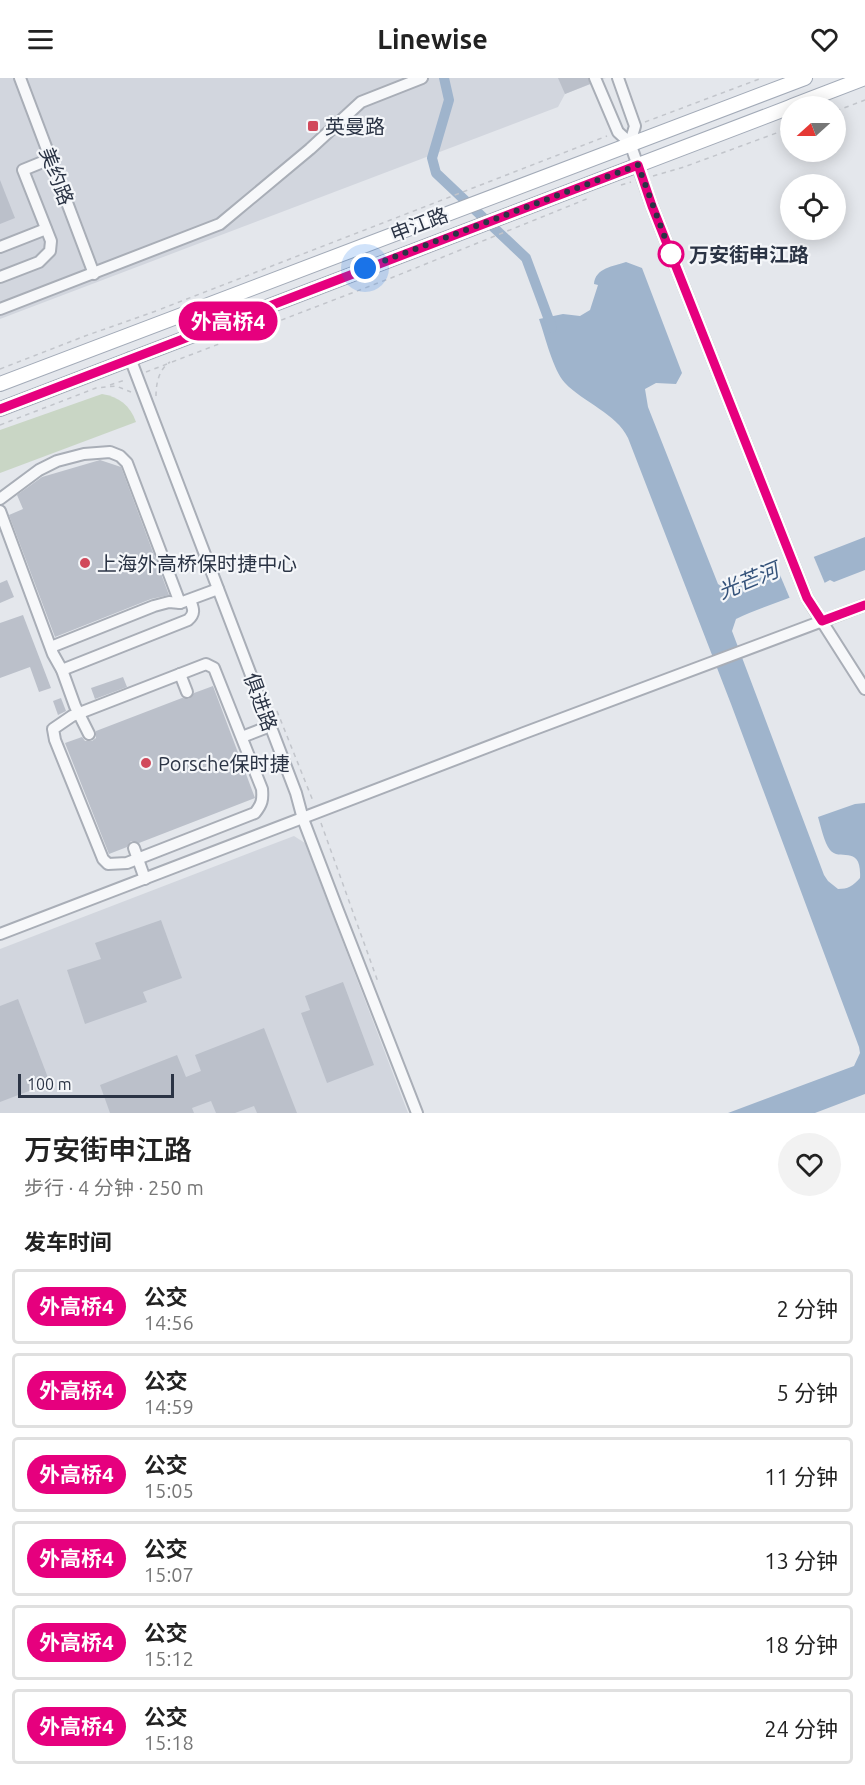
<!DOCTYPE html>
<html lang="zh">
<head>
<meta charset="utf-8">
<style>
	:root { --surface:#fff; --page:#f2f2f2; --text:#222; --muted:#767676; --line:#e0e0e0 }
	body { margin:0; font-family:Ubuntu,"Noto Sans SC",sans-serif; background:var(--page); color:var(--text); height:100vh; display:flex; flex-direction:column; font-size:22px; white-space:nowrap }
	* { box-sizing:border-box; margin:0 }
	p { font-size:20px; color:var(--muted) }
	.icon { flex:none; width:33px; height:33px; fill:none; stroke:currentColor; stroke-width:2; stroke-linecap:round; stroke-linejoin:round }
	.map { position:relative; height:1035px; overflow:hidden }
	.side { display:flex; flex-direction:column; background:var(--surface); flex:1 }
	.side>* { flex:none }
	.badge { padding:0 12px; border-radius:20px; font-size:21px; line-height:39px }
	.needle { width:39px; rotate:249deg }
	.tools { position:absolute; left:780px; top:18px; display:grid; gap:12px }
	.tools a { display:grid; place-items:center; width:66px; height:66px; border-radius:50%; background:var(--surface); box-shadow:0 3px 15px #0003; font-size:30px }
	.scale { position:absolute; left:18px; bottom:15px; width:156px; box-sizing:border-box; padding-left:6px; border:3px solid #2b3445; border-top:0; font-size:16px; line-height:21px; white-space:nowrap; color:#2b3445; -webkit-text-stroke:4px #f4f6f9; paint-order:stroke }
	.you { position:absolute; width:30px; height:30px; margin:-15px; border:4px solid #fff; border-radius:50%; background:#1a73e8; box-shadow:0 0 0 9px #1a73e833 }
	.map>.badge { position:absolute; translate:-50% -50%; box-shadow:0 0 0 3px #fff }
	h2 { padding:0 24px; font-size:22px; line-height:54px }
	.round { display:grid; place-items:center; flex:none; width:63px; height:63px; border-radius:32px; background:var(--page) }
	.summary { display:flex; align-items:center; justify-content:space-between; height:102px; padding:0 24px }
	h1 { font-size:28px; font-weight:600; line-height:45px }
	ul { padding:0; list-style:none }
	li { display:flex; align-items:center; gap:18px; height:75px; margin:0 12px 9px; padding:0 12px; border:3px solid var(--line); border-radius:6px }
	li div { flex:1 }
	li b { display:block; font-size:22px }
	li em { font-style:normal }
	li .badge { min-width:66px; font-weight:700; text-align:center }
	header { display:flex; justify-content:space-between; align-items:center; height:78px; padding:0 24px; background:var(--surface); font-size:27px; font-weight:600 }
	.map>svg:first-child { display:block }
	.built { fill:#d2d6de }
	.green { fill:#c9d6c5 }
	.water { fill:#9fb4cc }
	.pier { fill:#e4e7ec }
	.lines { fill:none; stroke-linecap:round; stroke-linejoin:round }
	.canal { stroke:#9fb4cc; stroke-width:10 }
	.building { fill:#bbc0ca }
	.minor-casing { stroke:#a9aeb7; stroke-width:14 }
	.major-casing { stroke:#a3abb8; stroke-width:16 }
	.path { stroke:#c2c5cb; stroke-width:1.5; stroke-dasharray:4.5 4.5; stroke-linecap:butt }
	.minor { stroke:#f7f8fa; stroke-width:10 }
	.major { stroke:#fff; stroke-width:14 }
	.line-casing { stroke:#fff; stroke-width:14 }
	.line { stroke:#e6007e; stroke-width:9 }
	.walk { stroke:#2b3445; stroke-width:6; stroke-dasharray:0 10.8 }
	.poi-dot { fill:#d1495b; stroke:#f4f6f9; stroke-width:2 }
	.stop-dot { fill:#fff; stroke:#e6007e; stroke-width:3 }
	.labels { text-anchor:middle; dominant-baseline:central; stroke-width:4.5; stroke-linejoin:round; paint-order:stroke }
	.poi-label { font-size:20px; fill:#2b3445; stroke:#f4f6f9; text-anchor:start }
	.street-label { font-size:20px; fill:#2b3445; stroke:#f4f6f9 }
	.stop-label { font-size:20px; font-weight:bold; fill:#2b3445; stroke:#f4f6f9; text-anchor:start }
	.water-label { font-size:21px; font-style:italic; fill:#34527a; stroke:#f4f6f9 }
</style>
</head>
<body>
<header><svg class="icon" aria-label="menu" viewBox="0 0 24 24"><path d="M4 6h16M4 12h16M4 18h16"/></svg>Linewise<svg class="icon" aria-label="heart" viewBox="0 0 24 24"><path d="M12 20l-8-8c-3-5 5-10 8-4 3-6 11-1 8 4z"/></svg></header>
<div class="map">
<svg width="865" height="1035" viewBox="0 0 865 1035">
	<rect width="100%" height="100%" fill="#e4e7ec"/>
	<g class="built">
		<polygon points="0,0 606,0 565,16 558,29 0,241"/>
		<polygon points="294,758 305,765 408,1035 0,1035 0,871"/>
	</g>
	<path class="green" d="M102,316c17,3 28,11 34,28l-136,51v-43z"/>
	<path class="water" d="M626,184l16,6 40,105 -6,11 -20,-1 -11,6 3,18 70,177 6,4 7,1 134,-52v33l-31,12 -4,-2c-29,16 -63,24 -94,39l-4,12 92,244 4,6 10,8c10,0 15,-3 22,-11 2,-35 -21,-16 -30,-28 -6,-8 -9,-23 -12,-33l37,-13 10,-1v291l-50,19h-87l126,-47 6,-13 -1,-6 -128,-343 -103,-266c-12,-25 -44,-35 -63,-55 -12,-13 -20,-47 -26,-64l24,-5 17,2 10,-6 8,-25 -4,-1c1,-16 20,-18 32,-22z"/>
	<polygon class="pier" points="813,477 826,508 791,523 777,490"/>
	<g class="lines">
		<polyline class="canal" points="444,0 449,22 432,80 436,95 526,180 552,250"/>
	</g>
	<g class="building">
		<polygon points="558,0 588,0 590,6 565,16"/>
		<polygon points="0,102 15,140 0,146"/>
		<polygon points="100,382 121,389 169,517 151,521 55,559 9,437 23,431 17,417 42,399"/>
		<polygon points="7,502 14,519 0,525 0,505"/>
		<polygon points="23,537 51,610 39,614 30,589 0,600 0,545"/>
		<polygon points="123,599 127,609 95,621 91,610"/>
		<polygon points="213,608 255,720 139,765 131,763 127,769 109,776 65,665 82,659 85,663 92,663 96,660 96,653 182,620 189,621 194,615"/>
		<polygon points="61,620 66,633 58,637 53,623"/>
		<polygon points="161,842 182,900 143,914 147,924 85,946 67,892 101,881 95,865"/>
		<polygon points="343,904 374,987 327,1005 301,935 310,932 305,918"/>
		<polygon points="18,921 50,1005 0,1024 0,928"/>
		<polygon points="264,950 297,1035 257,1035 254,1028 235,1035 216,1035 211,1023 192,1030 194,1035 110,1035 100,1007 177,977 186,999 201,993 195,977"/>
	</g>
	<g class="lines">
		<defs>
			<g id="minor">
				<polyline points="20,0 94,196"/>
				<polyline points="595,0 618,54 630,65 652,128 807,520 865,611"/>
				<polyline points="618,0 635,48 630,65"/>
				<polyline points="0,169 46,151"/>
				<polyline points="0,199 39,184 50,173 51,163 23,92 50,81"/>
				<polyline points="0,231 220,146 310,71 361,24 422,0"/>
				<polyline points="130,280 296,715 303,741 337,830 417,1035"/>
				<polyline points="0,421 39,392 57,383 84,376 110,374 120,378 127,385 180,525 218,511"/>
				<polyline points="0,433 53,576 62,592 75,628 89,656"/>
				<polyline points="51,569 154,528 169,524 180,525"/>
				<path d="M206,586l8,4 48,121c1,11 0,15 -7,24l-128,50 -19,1 -5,-5 -48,-119 -2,-11 19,-13z"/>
				<path d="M62,592l126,-50c8,-7 5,-12 2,-20"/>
				<polyline points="180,596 187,614"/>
				<polyline points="242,659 265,650"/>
				<polyline points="134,770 145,801"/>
				<polyline points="0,856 524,655 865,527"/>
			</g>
			<g id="major">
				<polyline points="792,28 865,0"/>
				<polyline points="0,306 805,0"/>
				<polyline points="0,331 790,29"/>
			</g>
		</defs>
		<use href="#minor" class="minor-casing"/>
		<use href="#major" class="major-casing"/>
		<g class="path">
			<polyline points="836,33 865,22"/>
			<polyline points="645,44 762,0"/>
			<polyline points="653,98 684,89 790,50"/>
			<polyline points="621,107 631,104"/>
			<polyline points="161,231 607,58"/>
			<polyline points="172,284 391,200 589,120"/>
			<polyline points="0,291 85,258 156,233"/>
			<polyline points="146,294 167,286"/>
			<polyline points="110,307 125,302"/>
			<path d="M156,318c0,-13 3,-27 14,-34"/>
			<polyline points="0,347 96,310 116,308 131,314"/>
			<polyline points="277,633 313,723"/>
			<polyline points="321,745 378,904"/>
		</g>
		<use href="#minor" class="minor"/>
		<use href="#major" class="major"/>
	</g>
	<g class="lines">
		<defs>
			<polyline id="line" points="0,331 638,87 652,128 807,520 822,543 865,527"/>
		</defs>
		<use href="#line" class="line-casing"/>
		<use href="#line" class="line"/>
		<polyline class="walk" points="365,190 638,87 671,176"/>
	</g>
	<g class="poi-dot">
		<rect x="307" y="42" width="12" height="12" rx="3"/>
		<circle cx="85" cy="485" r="6"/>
		<circle cx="146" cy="685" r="6"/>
	</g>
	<circle class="stop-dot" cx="671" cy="176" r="12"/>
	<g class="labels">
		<g class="poi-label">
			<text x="325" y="48">英曼路</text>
			<text x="97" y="485">上海外高桥保时捷中心</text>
			<text x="158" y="685">Porsche保时捷</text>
		</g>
		<g class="street-label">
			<text transform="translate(57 98) rotate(69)">美约路</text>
			<text transform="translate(419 146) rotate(-21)">申江路</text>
			<text transform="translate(261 624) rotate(70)">俱进路</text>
		</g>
		<g class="stop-label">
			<text x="689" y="176">万安街申江路</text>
		</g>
		<g class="water-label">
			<text transform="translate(748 502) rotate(-22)">光芒河</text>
		</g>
	</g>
</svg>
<div class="tools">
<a><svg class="needle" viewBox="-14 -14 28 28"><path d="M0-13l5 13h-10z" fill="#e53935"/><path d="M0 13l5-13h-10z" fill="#767676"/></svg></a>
<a><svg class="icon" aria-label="locate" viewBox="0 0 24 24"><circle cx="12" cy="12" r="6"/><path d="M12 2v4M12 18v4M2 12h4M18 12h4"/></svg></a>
</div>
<div class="scale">100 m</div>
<div class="you" style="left:365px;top:190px"></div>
<b class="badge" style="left:228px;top:243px;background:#e6007e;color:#fff">外高桥4</b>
</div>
<section class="side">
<div class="summary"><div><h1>万安街申江路</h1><p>步行 · 4 分钟 · 250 m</p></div><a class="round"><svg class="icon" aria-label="heart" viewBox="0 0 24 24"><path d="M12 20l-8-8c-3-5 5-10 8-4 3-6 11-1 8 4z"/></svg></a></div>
<h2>发车时间</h2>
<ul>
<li><span class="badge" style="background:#e6007e;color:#fff">外高桥4</span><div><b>公交</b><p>14:56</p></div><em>2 分钟</em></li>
<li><span class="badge" style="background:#e6007e;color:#fff">外高桥4</span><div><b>公交</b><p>14:59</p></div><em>5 分钟</em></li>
<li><span class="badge" style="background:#e6007e;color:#fff">外高桥4</span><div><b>公交</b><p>15:05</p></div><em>11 分钟</em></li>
<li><span class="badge" style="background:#e6007e;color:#fff">外高桥4</span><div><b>公交</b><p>15:07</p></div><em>13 分钟</em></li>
<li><span class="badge" style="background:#e6007e;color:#fff">外高桥4</span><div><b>公交</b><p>15:12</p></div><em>18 分钟</em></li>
<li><span class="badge" style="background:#e6007e;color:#fff">外高桥4</span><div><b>公交</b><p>15:18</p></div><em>24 分钟</em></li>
</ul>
</section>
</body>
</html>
